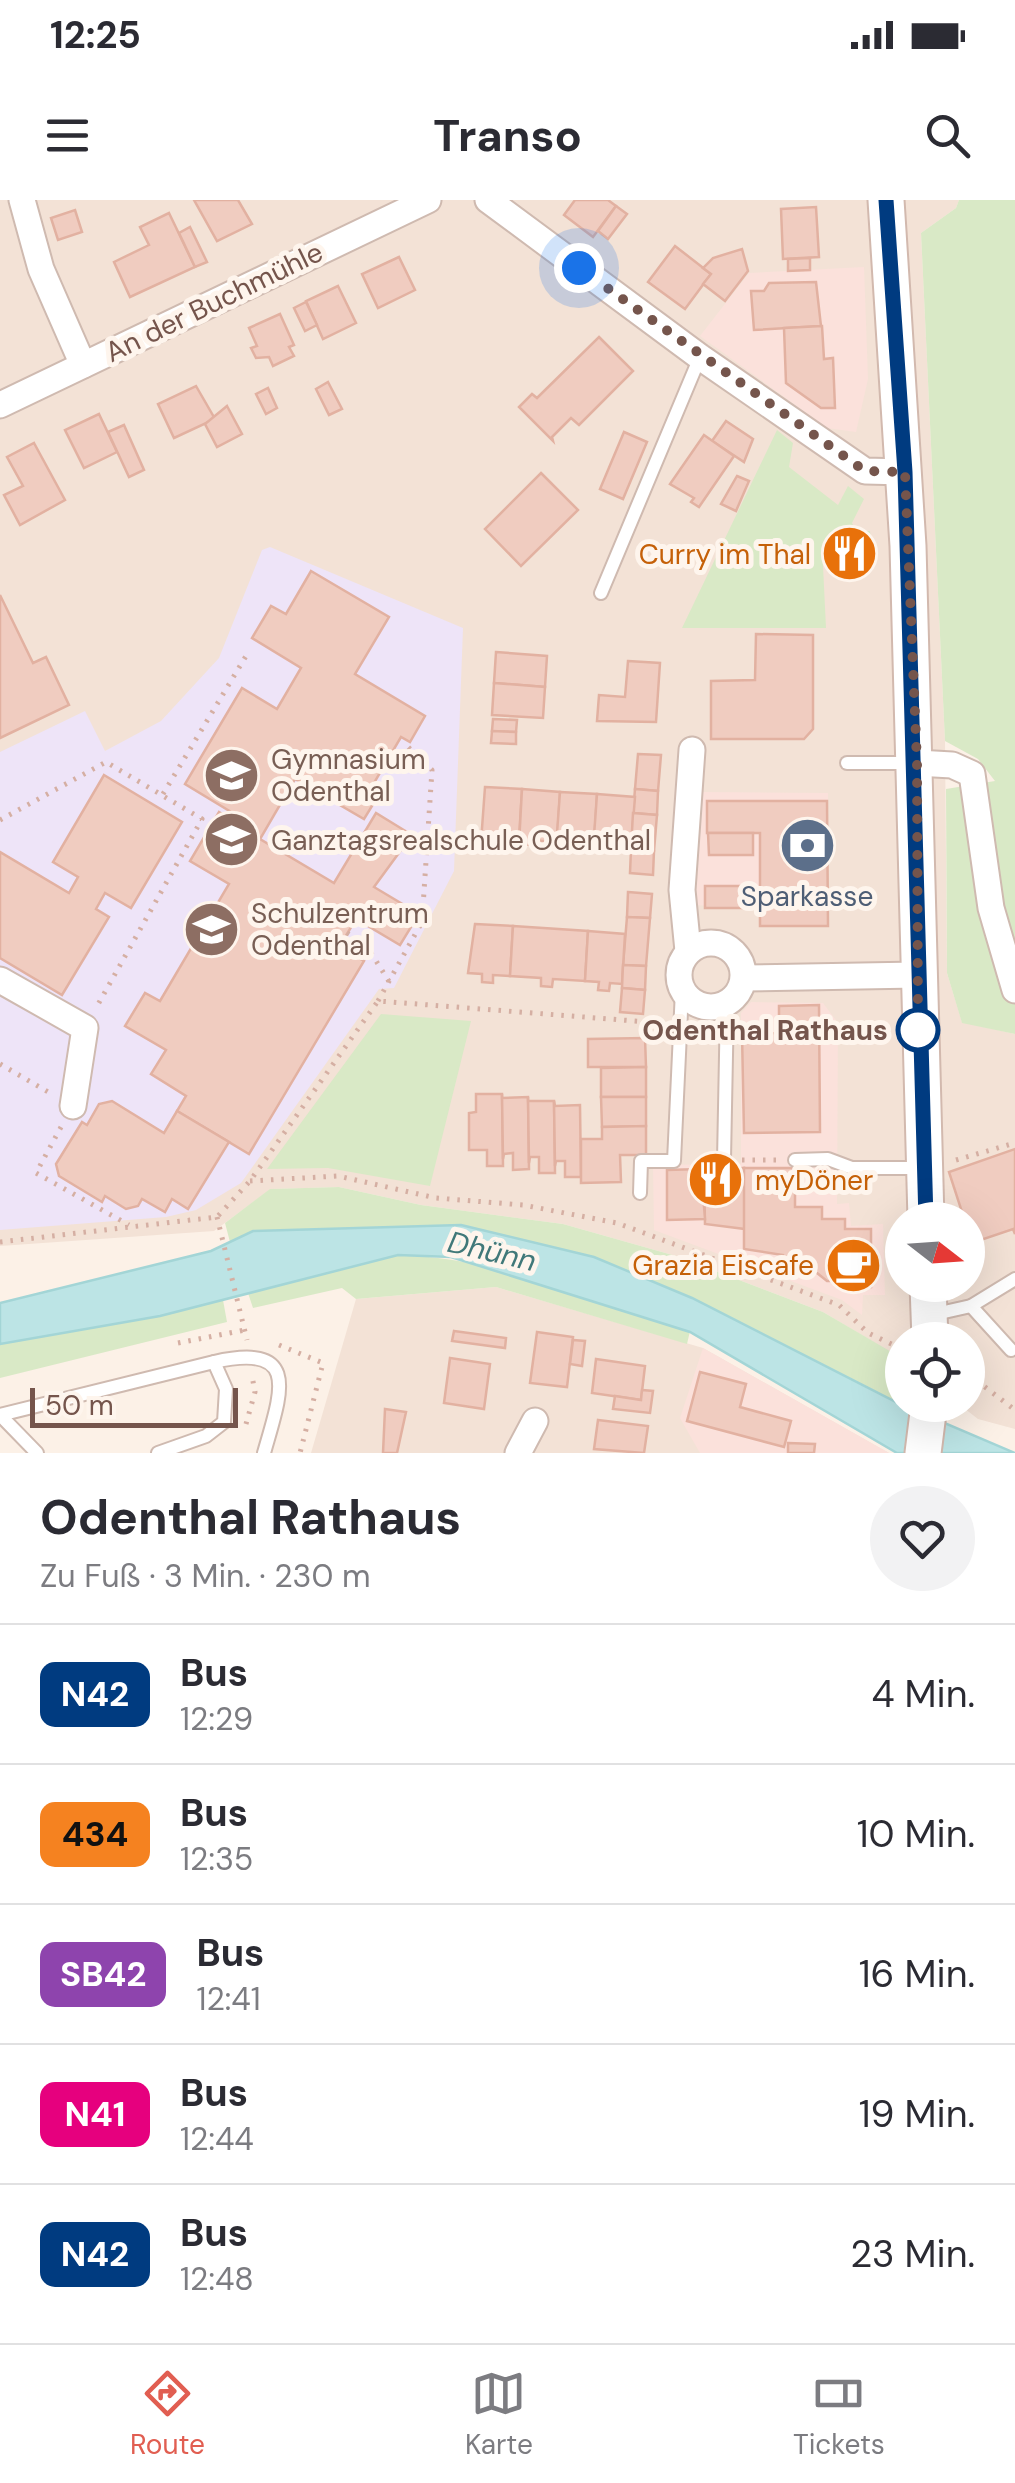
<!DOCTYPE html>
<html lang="de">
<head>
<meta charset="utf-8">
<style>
	:root { --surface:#fff; --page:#f2f2f3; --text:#2b2b33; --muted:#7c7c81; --line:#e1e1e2; --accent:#e15e51 }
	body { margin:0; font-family:"DM Sans",sans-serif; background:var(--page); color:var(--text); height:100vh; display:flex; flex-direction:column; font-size:38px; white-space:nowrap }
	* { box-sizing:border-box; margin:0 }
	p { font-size:32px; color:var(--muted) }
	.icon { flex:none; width:55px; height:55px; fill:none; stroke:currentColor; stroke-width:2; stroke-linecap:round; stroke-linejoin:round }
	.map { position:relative; height:1253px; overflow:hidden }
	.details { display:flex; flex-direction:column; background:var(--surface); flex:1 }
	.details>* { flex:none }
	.badge { padding:0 20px; border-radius:15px; font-size:35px; line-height:65px }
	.needle { width:65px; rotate:107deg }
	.buttons { position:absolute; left:885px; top:1002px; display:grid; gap:20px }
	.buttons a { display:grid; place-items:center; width:100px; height:100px; border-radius:50%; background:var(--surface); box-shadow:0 10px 40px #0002; font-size:50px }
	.scale { position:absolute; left:30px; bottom:25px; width:208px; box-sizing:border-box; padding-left:10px; border:5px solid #75554c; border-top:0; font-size:28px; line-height:35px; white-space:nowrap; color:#75554c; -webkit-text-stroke:8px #fef5ed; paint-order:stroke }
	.you { position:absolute; width:50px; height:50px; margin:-25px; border:8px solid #fff; border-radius:50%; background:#1a73e8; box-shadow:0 0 0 15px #1a73e833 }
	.map>.badge { position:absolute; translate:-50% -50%; box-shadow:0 0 0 5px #fff }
	.round { display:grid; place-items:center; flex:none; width:105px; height:105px; border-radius:52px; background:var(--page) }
	.overview { display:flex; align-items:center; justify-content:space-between; height:170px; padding:0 40px }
	h1 { font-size:48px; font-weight:700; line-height:75px }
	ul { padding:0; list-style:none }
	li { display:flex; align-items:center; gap:30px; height:140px; padding:0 40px; border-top:2px solid var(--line) }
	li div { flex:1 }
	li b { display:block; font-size:38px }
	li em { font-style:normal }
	li .badge { min-width:110px; font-weight:700; text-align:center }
	.status { display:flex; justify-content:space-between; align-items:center; height:70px; padding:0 50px; background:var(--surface); direction:ltr }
	.status svg { height:28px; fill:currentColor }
	header { display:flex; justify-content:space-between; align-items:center; height:130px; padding:0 40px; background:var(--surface); font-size:45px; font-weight:700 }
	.menu { display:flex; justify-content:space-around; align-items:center; height:140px; border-top:2px solid var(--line); background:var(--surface); font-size:28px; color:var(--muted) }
	.menu a { display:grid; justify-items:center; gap:5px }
	.menu .active { color:var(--accent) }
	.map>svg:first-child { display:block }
	.residential { fill:#f3e2d6; fill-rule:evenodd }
	.commercial { fill:#fbe1db }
	.education { fill:#eee4f8 }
	.green { fill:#d9e9c6 }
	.water { fill:#bce4e5; stroke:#a3d5d6; stroke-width:2.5 }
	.building { fill:#f0ccc0; stroke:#e2b1a1; stroke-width:2.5 }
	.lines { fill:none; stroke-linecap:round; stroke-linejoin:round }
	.lane-casing { stroke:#cfbab0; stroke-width:16 }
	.street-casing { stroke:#cfbab0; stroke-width:29 }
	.secondary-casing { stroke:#d2b9ae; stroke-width:39 }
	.path { stroke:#d5afa3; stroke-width:5; stroke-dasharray:2.5 8; stroke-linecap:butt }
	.lane { stroke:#fff; stroke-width:12 }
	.street { stroke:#fff; stroke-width:25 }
	.secondary { stroke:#fff; stroke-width:35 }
	.line-casing { stroke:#fff; stroke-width:22 }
	.line { stroke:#003b80; stroke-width:15 }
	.walk { stroke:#75554c; stroke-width:10; stroke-dasharray:0 18 }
	.stop-dot { fill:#fff; stroke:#003b80; stroke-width:5 }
	.labels { text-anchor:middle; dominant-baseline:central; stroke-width:10; stroke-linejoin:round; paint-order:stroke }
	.street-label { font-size:28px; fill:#75554c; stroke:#fef5ed }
	.food-label { font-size:28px; fill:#c56008; stroke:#fef5ed; text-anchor:end }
	.education-label { font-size:28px; fill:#785e54; stroke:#fef5ed; text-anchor:start }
	.service-label { font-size:28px; fill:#4e5e75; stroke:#fef5ed }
	.stop-label { font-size:28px; font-weight:bold; fill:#75554c; stroke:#fef5ed; text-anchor:end }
	.water-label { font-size:30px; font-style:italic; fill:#407879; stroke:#fef5ed }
</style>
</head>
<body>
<div class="status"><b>12:25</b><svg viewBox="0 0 49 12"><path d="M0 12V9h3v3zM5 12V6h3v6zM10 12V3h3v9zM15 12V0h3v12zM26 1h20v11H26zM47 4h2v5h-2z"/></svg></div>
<header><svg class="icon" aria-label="menu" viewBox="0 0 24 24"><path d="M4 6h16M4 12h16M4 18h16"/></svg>Transo<svg class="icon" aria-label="search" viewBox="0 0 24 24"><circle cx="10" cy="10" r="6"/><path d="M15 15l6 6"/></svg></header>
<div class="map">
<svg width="1015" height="1253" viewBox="0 0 1015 1253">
	<rect width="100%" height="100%" fill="#fcf1e7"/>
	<g class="residential">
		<path d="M0,0h959l-3,8 -35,25 24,508 2,232 15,49 53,12v395l-37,-10 -18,-14h8v-65h-66v19l-79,-47 -147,-56 -113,-32 -142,-19 -82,-18 -68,2 -57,42 -214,15zM902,1020h66v65h-66z"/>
		<polygon points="496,1087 703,1148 889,1253 311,1253 356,1099"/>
	</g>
	<g class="commercial">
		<polygon points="864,67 868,179 856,232 827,228 700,136 749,73"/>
		<polygon points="699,592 828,593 828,726 760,726 759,709 695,705"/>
		<polygon points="751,802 823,803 838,823 837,1004 849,1003 851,1026 883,1024 885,1095 863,1095 862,1115 842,1100 654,1030 653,965 741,964 741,813"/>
		<polygon points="703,1148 889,1253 700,1253 680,1218"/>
	</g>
	<polygon class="education" points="270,347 463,428 454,671 394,788 379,789 241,983 196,1010 166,1017 0,1030 0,552 85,511 105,551 161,521 219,458 262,350"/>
	<g class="green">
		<polygon points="959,0 1015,0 1015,834 962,823 947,773 946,589 995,581 978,559 945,541 921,33 956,8"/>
		<polygon points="777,230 793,243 789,267 838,305 848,286 864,299 852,323 856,331 870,331 871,342 822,345 826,428 682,428"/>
		<polygon points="381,814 471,821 430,986 328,968 267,969"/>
		<polygon points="339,987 421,1005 563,1024 676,1056 823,1112 900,1157 900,1204 692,1098 594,1057 531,1042 253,1031 230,1042 225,1023 270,989"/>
		<path d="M398,1055c99,3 199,43 292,76l-3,13 -191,-57 -140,12 -14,-11 -89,20 -5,-15z"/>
		<polygon points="223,1100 227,1122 0,1178 0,1144 160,1116"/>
	</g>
	<polygon class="water" points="461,1025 594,1057 692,1098 900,1204 1015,1253 897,1253 690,1132 451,1057 398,1055 160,1116 0,1144 0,1103 211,1051 253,1031"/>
	<g class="building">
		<polygon points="194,0 238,0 252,24 217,41"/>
		<polygon points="575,0 608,0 616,6 593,37 564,15"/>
		<polygon points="616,6 627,14 608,39 598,31"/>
		<polygon points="816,7 819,57 783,59 781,9"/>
		<polygon points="75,10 82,32 58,40 51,18"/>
		<polygon points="169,13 195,67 130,97 114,62 149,45 140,27"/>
		<polygon points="190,27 207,62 195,67 179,33"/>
		<polygon points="675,46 711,74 685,109 648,82"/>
		<polygon points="742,49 748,71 725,101 703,84 711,74 703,68 713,58"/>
		<polygon points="399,57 415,90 378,108 362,74"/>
		<polygon points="810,58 810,70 788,71 788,59"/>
		<polygon points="816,82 821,126 754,130 751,91 764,91 769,83"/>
		<polygon points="338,86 356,123 323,139 306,101"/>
		<polygon points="306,102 317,125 305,131 294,108"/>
		<polygon points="280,114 294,145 289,147 294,156 273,166 269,157 256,158 251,148 257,146 249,128"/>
		<polygon points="822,126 824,159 833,158 835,208 821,208 786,183 784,128"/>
		<polygon points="599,137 633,171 579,225 571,218 552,237 553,241 519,207 532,194 537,198"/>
		<polygon points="328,182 342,209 329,215 316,189"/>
		<polygon points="196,186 215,219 174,238 158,204"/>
		<polygon points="268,188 277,208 266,214 256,194"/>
		<polygon points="227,206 242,234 217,247 205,224"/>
		<polygon points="99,214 117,252 84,268 65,230"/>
		<polygon points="726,221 753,239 744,262 712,241"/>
		<polygon points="124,225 144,270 129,277 108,232"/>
		<polygon points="624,232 647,242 623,299 600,289"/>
		<polygon points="704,235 734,256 699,307 691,302 694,298 670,284"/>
		<polygon points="34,243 65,300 20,325 4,295 23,286 7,257"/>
		<polygon points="541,273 578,310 521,366 485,329"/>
		<polygon points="737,276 749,281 736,311 721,304"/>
		<polygon points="311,371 389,417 355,474 425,516 410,542 401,537 371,588 380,593 364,619 295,579 260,639 334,683 376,613 412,635 374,687 419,714 400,745 356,719 339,747 364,761 249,954 177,911 186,896 151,874 166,850 125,826 145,793 160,801 229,684 190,661 219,612 233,621 236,615 185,584 242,488 277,509 301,468 252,438 271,406 286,414"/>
		<polygon points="0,395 33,463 46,457 69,505 0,538"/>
		<polygon points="756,434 813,435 813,529 804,539 711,539 711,481 755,480"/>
		<polygon points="496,452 547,456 545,487 494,483"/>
		<polygon points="628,461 660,463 656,522 597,521 599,495 625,497"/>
		<polygon points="494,483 545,487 543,518 492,515"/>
		<polygon points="493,519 517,520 516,532 492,531"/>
		<polygon points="492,531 516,532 516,544 491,543"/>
		<polygon points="638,554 661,555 658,591 635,589"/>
		<polygon points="104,575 182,622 131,708 105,693 96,709 109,717 62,795 0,758 0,652 69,693 78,677 53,662"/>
		<polygon points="485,587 522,589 519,639 493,637 492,642 481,642"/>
		<polygon points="522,589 560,592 557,642 530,640 530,645 519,644"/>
		<polygon points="635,589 658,591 657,615 633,613"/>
		<polygon points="560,592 597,594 594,644 568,642 567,648 556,647"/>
		<polygon points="597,594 635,597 631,647 605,645 605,650 593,650"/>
		<polygon points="707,601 827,601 828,726 760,726 760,633 707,633"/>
		<polygon points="633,613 657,615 654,651 631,649"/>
		<polygon points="708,633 753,633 753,655 709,655"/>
		<polygon points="631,649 654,651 653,675 630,673"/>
		<rect x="705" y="686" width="48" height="22"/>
		<polygon points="628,692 652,694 650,718 627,717"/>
		<polygon points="627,717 650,718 646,766 623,765"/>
		<polygon points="475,724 513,726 510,776 493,775 493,783 482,782 482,774 468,773"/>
		<polygon points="513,726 588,731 585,781 553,779 552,787 541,786 541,778 510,776"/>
		<polygon points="588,731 625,734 622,784 610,783 609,791 598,790 599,782 585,781"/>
		<polygon points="623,765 646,766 645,790 622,788"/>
		<polygon points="622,788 645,790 643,814 620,812"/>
		<polygon points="819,805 820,932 744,933 742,834 779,833 779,806"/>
		<polygon points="645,838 646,867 588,867 588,839"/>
		<polygon points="646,867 646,897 601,897 601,868"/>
		<polygon points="476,894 502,894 503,966 487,966 487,950 469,950 469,913 476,912"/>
		<polygon points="502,894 502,898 528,897 529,969 513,970 513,953 504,954 503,959"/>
		<polygon points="528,897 528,901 554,901 555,973 539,973 539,957 530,957 529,963"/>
		<polygon points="601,897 646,897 646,926 602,927"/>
		<polygon points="112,901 164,933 177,911 229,942 188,1009 172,999 165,1012 142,999 138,1006 126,1009 105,996 102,1002 59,976 56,964 82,922 87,925 99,904"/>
		<polygon points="554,901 555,906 580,905 581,977 565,977 565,961 556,961 555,966"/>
		<polygon points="646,926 646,955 620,955 621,982 581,983 581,939 602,939 602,927"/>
		<polygon points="1015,949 1015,1034 1013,1029 972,1043 949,972"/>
		<polygon points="744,968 745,1029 705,1024 704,972"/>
		<polygon points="744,968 795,968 795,1007 822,1007 822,1019 845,1019 845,1029 871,1029 871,1087 845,1088 845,1081 827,1081 817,1073 795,1069 794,1064 783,1064 783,1055 744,1049"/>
		<polygon points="701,969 705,1019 667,1020 667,970"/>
		<polygon points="454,1131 506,1138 505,1148 452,1141"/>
		<polygon points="537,1132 573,1137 567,1187 530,1183"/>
		<polygon points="573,1140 585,1141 582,1166 570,1164"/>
		<polygon points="450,1158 490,1164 484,1209 444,1203"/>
		<polygon points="596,1159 645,1166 641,1200 592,1193"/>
		<polygon points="700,1172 746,1184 740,1207 791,1221 784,1247 687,1221"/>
		<polygon points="642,1190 653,1191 650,1213 613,1209 615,1196 641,1200"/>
		<polygon points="385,1209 406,1212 397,1253 383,1253"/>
		<polygon points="598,1220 648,1226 644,1253 594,1249"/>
		<polygon points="788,1243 815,1244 814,1253 788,1253"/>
	</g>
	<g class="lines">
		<defs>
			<g id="lane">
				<polyline points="601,393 700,157"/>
				<polyline points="847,563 909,563"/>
				<polyline points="724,960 727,803"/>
				<polyline points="795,960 828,959 852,968 923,968"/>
				<polyline points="640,993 641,961 674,961 682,790"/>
				<polyline points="971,1106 1011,1150"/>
				<polyline points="931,1115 971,1106 1015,1079"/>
				<path d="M214,1162c88,-20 67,31 50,91"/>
				<polyline points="0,1215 214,1162 226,1189 224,1222 206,1236 158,1253"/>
				<polyline points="0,1215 37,1253"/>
			</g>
			<g id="street">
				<polyline points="22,0 41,69 83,165"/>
				<polyline points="488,0 700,157 865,271 905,272"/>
				<polyline points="0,205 428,0"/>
				<polyline points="917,563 952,565 972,574 991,708 1015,790"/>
				<circle cx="711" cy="775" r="32"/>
				<polyline points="688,751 682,690 692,550"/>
				<polyline points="744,778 917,775"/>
				<polyline points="0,780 85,828 73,906"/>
				<polyline points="518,1253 535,1221"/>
			</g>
			<g id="secondary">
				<polyline points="886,0 908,346 926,1020"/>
				<polyline points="928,1085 930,1140"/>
				<polyline points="923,1253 929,1205"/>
			</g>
		</defs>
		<use href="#lane" class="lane-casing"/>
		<use href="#street" class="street-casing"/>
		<use href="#secondary" class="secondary-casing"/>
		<g class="path">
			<polyline points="163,594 246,456"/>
			<polyline points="0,620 106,562 202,619 96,808"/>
			<polyline points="347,733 366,745 390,783"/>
			<polyline points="378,801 422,722 432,570 405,544"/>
			<polyline points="0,864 50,893"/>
			<polyline points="61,927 36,973 129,1025"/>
			<polyline points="742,960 776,960"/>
			<polyline points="956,960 1015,943"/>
			<polyline points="250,981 338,976 436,998 523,1005 617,1023 839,1105 868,1133 902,1149"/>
			<polyline points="217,1017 247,1140"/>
			<polyline points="0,1042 217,1017 250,981 378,801 661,823"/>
			<polyline points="178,1143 245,1130"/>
			<polyline points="279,1145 323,1163 300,1253"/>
			<polyline points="968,1174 1015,1210"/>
			<polyline points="246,1224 255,1192 252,1176"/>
		</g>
		<use href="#lane" class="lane"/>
		<use href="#street" class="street"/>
		<use href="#secondary" class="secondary"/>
	</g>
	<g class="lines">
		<defs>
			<polyline id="line" points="886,0 905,272 926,1020"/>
		</defs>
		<use href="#line" class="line-casing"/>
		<use href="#line" class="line"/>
		<polyline class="walk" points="579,68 865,271 905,272 917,563 918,830"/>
	</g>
	<defs>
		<symbol id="restaurant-disc" viewBox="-11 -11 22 22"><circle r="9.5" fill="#e8710a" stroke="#fef5ed"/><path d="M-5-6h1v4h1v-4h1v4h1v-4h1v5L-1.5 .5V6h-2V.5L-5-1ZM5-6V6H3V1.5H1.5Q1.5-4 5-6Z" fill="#fff"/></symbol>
		<symbol id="school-disc" viewBox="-11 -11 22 22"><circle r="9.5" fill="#8d6e63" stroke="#fef5ed"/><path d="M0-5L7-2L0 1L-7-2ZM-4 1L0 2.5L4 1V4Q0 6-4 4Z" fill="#fff"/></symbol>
		<symbol id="bank-disc" viewBox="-11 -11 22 22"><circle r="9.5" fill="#5c6f8a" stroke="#fef5ed"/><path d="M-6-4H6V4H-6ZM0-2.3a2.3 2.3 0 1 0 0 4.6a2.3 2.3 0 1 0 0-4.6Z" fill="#fff"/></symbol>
		<symbol id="cafe-disc" viewBox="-11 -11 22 22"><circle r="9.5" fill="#e8710a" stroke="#fef5ed"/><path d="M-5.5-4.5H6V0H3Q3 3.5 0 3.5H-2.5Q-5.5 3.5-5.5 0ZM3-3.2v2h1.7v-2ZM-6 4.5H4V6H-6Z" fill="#fff"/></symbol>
	</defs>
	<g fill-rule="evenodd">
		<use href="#restaurant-disc" x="818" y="322" width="63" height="63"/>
		<use href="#school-disc" x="200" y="544" width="63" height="63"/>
		<use href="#school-disc" x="200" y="608" width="63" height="63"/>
		<use href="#bank-disc" x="776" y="614" width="63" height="63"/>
		<use href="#school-disc" x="180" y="698" width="63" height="63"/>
		<use href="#restaurant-disc" x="684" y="948" width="63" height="63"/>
		<use href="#cafe-disc" x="822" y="1034" width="63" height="63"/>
	</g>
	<circle class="stop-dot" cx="918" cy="830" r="20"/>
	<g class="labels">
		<g class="street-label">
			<text transform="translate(214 102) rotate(-26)">An der Buchmühle</text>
		</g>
		<g class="food-label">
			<text x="811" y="354">Curry im Thal</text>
			<text x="755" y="980" text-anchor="start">myDöner</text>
			<text x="814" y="1065">Grazia Eiscafe</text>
		</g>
		<g class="education-label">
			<text x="271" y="559">Gymnasium<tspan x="271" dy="32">Odenthal</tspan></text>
			<text x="271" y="640">Ganztagsrealschule Odenthal</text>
			<text x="251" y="713">Schulzentrum<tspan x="251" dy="32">Odenthal</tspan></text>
		</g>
		<g class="service-label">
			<text x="807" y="696">Sparkasse</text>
		</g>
		<g class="stop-label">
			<text x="888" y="830">Odenthal Rathaus</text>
		</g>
		<g class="water-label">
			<text transform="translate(492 1051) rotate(13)">Dhünn</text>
		</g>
	</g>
</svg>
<div class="buttons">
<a><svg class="needle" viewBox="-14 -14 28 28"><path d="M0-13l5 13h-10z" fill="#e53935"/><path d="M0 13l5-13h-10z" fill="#7c7c81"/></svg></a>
<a><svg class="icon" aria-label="locate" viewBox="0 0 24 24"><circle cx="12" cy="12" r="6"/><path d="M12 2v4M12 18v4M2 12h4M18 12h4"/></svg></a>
</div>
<div class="scale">50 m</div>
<div class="you" style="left:579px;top:68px"></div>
</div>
<section class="details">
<div class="overview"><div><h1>Odenthal Rathaus</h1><p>Zu Fuß · 3 Min. · 230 m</p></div><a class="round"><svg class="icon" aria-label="heart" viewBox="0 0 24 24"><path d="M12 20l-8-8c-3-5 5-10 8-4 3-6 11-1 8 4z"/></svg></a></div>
<ul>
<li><span class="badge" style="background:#003b80;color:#fff">N42</span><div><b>Bus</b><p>12:29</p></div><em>4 Min.</em></li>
<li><span class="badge" style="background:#f58220;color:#111">434</span><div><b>Bus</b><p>12:35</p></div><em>10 Min.</em></li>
<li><span class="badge" style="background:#8e44ad;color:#fff">SB42</span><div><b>Bus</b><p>12:41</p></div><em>16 Min.</em></li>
<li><span class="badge" style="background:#e6007e;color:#fff">N41</span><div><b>Bus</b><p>12:44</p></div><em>19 Min.</em></li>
<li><span class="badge" style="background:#003b80;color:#fff">N42</span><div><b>Bus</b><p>12:48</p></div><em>23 Min.</em></li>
</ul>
</section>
<nav class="menu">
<a class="active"><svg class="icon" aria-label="directions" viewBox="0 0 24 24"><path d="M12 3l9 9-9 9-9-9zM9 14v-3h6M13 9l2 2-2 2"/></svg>Route</a>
<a><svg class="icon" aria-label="map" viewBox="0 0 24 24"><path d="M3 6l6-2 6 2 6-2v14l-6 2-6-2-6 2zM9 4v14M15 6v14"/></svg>Karte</a>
<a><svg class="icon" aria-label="tickets" viewBox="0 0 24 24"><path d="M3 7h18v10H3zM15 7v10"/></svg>Tickets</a>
</nav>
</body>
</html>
